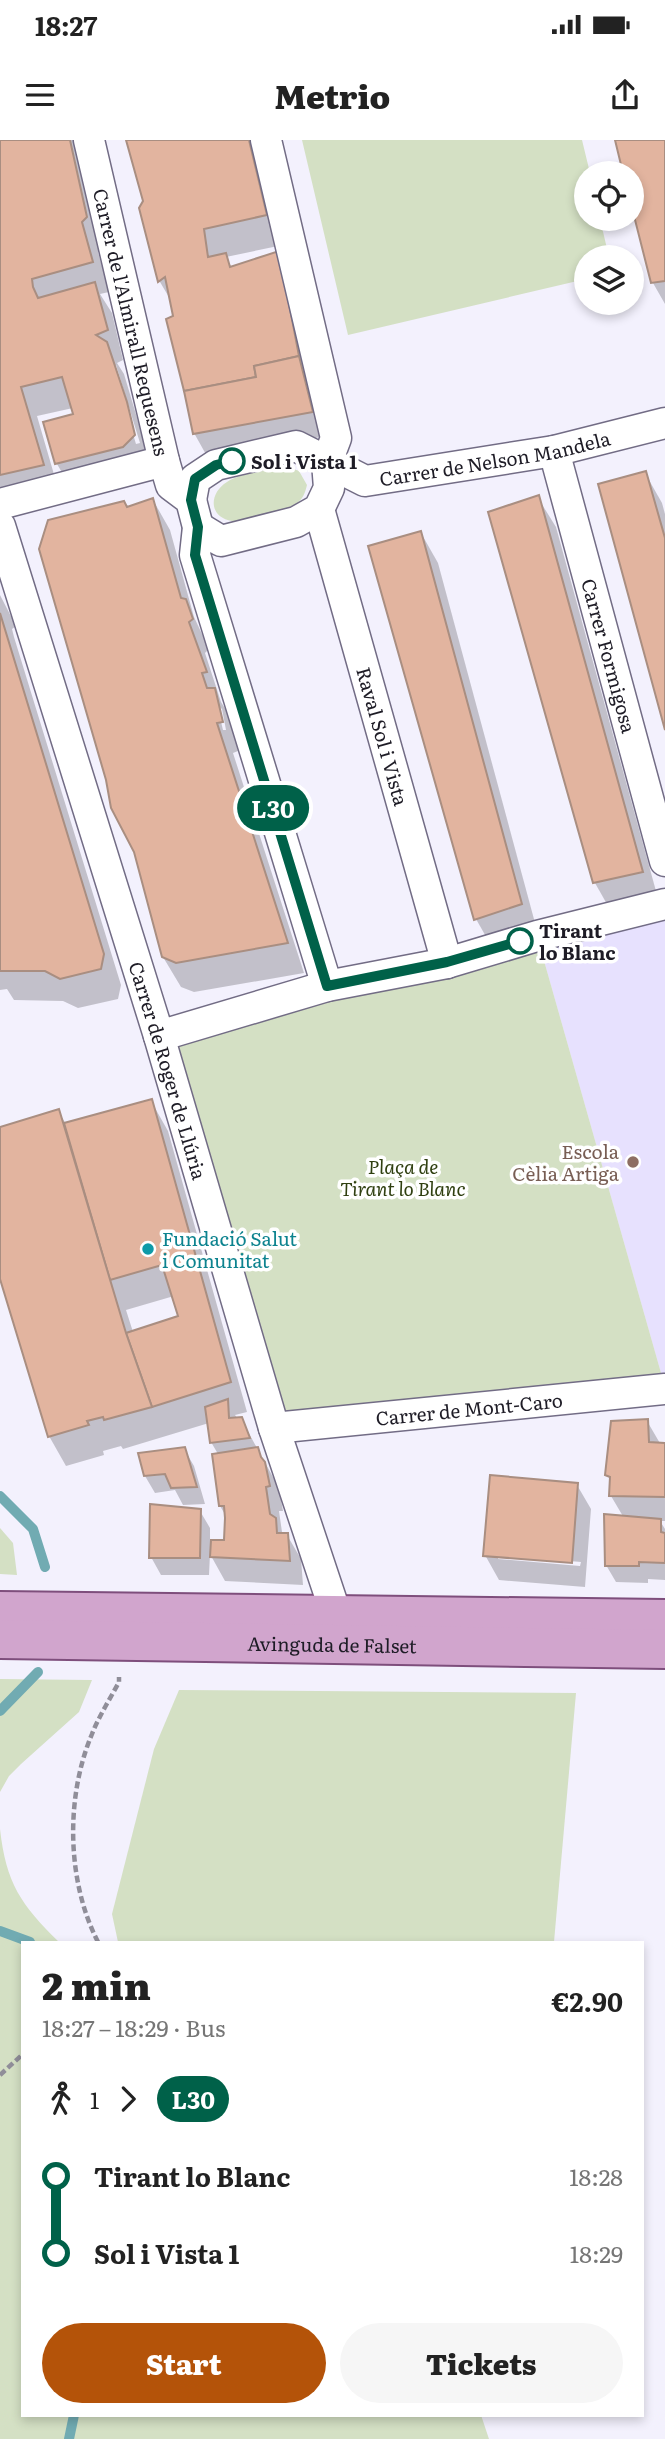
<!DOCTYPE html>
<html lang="en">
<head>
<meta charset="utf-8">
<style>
	:root { --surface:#fff; --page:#f6f6f6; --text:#222; --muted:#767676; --accent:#b45309 }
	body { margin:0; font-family:Literata,serif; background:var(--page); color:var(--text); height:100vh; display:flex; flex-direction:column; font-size:26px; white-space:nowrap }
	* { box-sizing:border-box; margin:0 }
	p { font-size:23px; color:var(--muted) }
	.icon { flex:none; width:38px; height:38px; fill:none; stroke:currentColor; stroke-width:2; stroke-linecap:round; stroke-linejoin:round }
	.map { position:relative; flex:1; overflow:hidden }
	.drawer { position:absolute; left:21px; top:1801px; width:623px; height:476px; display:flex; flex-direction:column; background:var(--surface); border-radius:0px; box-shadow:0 4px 10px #0003 }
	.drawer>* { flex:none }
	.badge { padding:0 14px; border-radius:23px; font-size:24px; line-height:46px }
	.tools { position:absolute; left:574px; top:21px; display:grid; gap:14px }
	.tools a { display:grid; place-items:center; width:70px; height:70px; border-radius:50%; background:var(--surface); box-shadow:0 4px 10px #0003; font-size:35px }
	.map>.badge { position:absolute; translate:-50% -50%; box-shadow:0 0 0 4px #fff }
	.legs { display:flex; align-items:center; gap:10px; height:77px; padding:0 21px; font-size:23px }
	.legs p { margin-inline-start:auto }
	.overview { display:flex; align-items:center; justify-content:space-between; height:119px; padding:0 21px }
	h1 { font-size:38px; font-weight:800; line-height:52px }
	.button { display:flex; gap:14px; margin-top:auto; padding:14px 21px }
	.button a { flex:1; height:80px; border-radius:42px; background:var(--accent); color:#fff; font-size:28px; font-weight:800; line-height:80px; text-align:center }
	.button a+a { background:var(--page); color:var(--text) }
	ul { padding:0 21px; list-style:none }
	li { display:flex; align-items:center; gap:24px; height:77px; font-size:26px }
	li i { display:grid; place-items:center; width:10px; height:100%; margin:0 9px; background:currentColor }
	li i::after { content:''; width:18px; height:18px; margin:-9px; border:5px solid; border-radius:50%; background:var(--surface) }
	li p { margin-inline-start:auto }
	li:first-child i { background:linear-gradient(#0000 50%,currentColor 0) }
	li:last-child i { background:linear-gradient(currentColor 50%,#0000 0) }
	.status { display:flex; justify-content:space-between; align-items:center; height:49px; padding:0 35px; background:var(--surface); direction:ltr }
	.status svg { height:19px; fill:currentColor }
	header { display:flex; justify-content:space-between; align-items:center; height:91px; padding:0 21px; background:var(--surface); font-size:32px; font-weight:800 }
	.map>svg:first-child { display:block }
	.built { fill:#e7e1fe }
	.green { fill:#d4e0c4 }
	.shadow { fill:#0003; fill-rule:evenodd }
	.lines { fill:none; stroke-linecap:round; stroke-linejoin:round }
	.stream { stroke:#71abb2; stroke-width:10 }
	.building { fill:#e2b49f; stroke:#a98e81; stroke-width:2 }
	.street-casing { stroke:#726c85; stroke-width:33 }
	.primary-casing { stroke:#7e4e7c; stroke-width:42 }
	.path { stroke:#908e99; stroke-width:4.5; stroke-dasharray:7 3.5; stroke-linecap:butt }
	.street { stroke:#fff; stroke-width:30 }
	.primary { stroke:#d1a5cd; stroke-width:38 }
	.line-1-casing { stroke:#fff; stroke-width:16 }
	.line-1 { stroke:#006149; stroke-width:10 }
	.stop-1-dot { fill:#fff; stroke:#006149; stroke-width:3.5 }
	.education-dot { fill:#8d6e63; stroke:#fff; stroke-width:2.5 }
	.culture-dot { fill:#0f9aa8; stroke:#fff; stroke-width:2.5 }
	.labels { text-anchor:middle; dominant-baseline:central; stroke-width:7; stroke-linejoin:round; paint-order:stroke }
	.street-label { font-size:19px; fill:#1e1c26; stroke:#fff }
	.stop-label { font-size:19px; font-weight:bold; fill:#1e1c26; stroke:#fff; text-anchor:start }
	.education-label { font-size:19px; fill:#785e54; stroke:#fff; text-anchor:end }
	.park-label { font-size:19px; font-style:italic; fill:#2f3f10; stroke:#fff }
	.culture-label { font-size:19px; fill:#0d838f; stroke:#fff; text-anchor:start }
</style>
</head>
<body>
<div class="status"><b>18:27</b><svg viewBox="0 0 49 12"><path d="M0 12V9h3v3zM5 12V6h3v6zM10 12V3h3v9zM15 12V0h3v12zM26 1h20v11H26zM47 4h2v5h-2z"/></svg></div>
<header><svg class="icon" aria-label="menu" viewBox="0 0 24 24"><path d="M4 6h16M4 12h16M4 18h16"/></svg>Metrio<svg class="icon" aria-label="share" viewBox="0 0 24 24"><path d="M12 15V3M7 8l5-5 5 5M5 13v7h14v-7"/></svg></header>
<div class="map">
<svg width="665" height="2299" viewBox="0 0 665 2299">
	<rect width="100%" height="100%" fill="#f3f1fd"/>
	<polygon class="built" points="665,764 665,1247 537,796"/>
	<g class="green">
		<polygon points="302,0 582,0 590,33 586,33 586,79 600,79 609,117 586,117 586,139 348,195"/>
		<path d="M286,326l13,5 8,14c-2,8 -4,14 -11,19 -10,6 -53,18 -64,17 -24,-4 -23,-28 -5,-39 13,-9 43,-12 59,-16z"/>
		<polygon points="537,796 665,1247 274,1288 159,896"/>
		<polygon points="0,1388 13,1403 17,1435 0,1434"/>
		<polygon points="0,1539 92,1540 79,1572 21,1624 9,1636 0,1652"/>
		<polygon points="179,1550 576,1553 554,1802 118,1802 112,1774 154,1609"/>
		<path d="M0,1689c6,54 21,76 59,113h-36v473h458l8,24h-489z"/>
	</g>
	<g class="shadow">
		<path d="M0,0h78l25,107 -5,5 11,40 -9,2 12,19 11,47 -6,3 7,11 27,91 -77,28 -17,-29 -12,-40 30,-9 -2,-7 -36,8 23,79 -60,14zM112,225h4l24,78 -4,1z"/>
		<polygon points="128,0 258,0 283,105 226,117 232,128 278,113 326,296 208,318 194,293 173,164 160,142 150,106 145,62"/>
		<polygon points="616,0 665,0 665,164 653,143 632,61 632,33 625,33"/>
		<polygon points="645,333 662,363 665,374 665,583"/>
		<polygon points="538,358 556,387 659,762 612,773 595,743 490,373"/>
		<path d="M153,360l17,30 24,87 15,32 -4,4 16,49 11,18 6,31 -5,2 71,220 -110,19 -13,-5 -18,-30 -36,-448zM217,565l5,4 4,21h-3z"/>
		<polygon points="421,393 438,423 538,794 493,809 476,779"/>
		<polygon points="0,455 16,486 12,489 14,497 121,845 118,859 78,868 63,861 14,860 7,849 0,850"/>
		<path d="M151,961l17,30 79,281 -12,3 3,4h3l38,69 4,23h-4l3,21 5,3 14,24 2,26 -78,-4 -15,-27 -1,21h-48l-10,-18 49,-46 10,17v14h15l1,-26 -6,-10 -2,-52 -7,-12 -2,-19 -86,26 -2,-3 -18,5 1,4 -38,11 -17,-30 -49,-163v-144l58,-18 8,13zM174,1156l6,21 -47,15 -7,-22z"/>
		<polygon points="647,1281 661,1305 665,1305 665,1381 660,1381 665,1389 665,1440 648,1439 648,1443 616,1442 606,1425 624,1378 611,1356 612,1342 607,1334"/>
		<polygon points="184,1309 194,1326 205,1364 183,1365 175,1350 155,1353 145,1336"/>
		<path d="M577,1345l14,24 -6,78 -86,-7 -14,-25zM498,1415l83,7 -1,4 -82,-7z"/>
	</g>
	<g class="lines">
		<g class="stream">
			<polyline points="0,1356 33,1389 45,1427"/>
			<polyline points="0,1571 38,1532"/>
			<polyline points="0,1791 30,1802"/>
			<polyline points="69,2299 74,2275"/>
		</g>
	</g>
	<g class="building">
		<polygon points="0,0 70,0 87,77 82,82 93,122 32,139 33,147 38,158 95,142 108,190 96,195 107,202 127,262 135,295 123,307 55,324 43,282 73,274 62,237 21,247 44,325 0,335"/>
		<polygon points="126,0 249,0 267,75 204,89 208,117 226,113 230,127 279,111 299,216 254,226 256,237 184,251 166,179 173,176 165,137 158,142 139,68 143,61"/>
		<polygon points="615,0 665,0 665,141 651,143 632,68 632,33 623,33"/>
		<polygon points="299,216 313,272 193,294 184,251 256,237 254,226"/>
		<polygon points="646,331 665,398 665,590 598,344"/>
		<polygon points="539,355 643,732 593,743 488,372"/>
		<polygon points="153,358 181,458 186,459 193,479 189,482 207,532 202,533 207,548 215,548 223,582 217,583 288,803 176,823 162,817 134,712 111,668 106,640 39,409 48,380 124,361 127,367"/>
		<polygon points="421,391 522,764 474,780 368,406"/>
		<polygon points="0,473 104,814 101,829 60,839 45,831 0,831"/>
		<polygon points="152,959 231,1242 152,1267 126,1193 178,1176 162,1125 110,1140 64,983"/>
		<polygon points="59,969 126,1193 152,1267 104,1280 103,1277 87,1281 89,1285 48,1297 0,1139 0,987"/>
		<polygon points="228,1259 229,1278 242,1277 250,1298 210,1303 205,1267"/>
		<polygon points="648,1279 649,1302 665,1303 665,1357 609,1356 610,1337 605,1335 611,1281"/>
		<polygon points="185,1307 197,1347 171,1348 165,1334 144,1336 138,1313"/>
		<polygon points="258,1307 261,1317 265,1322 270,1346 266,1347 270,1374 276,1378 277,1393 288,1393 290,1421 210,1417 211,1400 224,1400 225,1378 224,1366 219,1366 212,1314"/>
		<polygon points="490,1335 578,1343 572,1423 483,1416"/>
		<polygon points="150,1364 201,1369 200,1418 149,1418"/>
		<polygon points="604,1374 661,1379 661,1392 665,1393 665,1423 639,1422 639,1426 605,1426"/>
	</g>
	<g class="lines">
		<defs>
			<g id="street">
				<path id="s1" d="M89,0l75,321 7,24 20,15 7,27 -3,28 132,431"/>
				<path id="s2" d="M554,311l111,410"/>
				<path id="s3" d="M191,360l4,-21 21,-14 80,-19 69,35 189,-30 111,-28"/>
				<polyline points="0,364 164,321"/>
				<path id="s4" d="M319,369l128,454"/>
				<path id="s5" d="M0,386l159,510 115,392 62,186"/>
				<polyline points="198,387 221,401 296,382 319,369 329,348 327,322 336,298 266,0"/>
				<polyline points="159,896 327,846 447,823 537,796 665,764"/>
				<path id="s6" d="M274,1288l391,-39"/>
			</g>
			<g id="primary">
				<polyline points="0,1471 665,1479"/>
				<path id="s7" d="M0,1499l665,10"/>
			</g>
		</defs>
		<use href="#street" class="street-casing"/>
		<use href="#primary" class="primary-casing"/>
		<g class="path">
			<path d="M98,1802c-31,-60 -33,-144 -6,-208 7,-18 18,-35 27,-52v-5"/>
			<polyline points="0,1935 23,1914"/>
		</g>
		<use href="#street" class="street"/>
		<use href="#primary" class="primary"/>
	</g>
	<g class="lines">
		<defs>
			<polyline id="line-1" points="232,321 216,325 195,339 191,360 198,387 195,415 327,846 447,822 520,801"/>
		</defs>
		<use href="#line-1" class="line-1-casing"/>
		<use href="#line-1" class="line-1"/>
	</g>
	<g class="stop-1-dot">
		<circle cx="232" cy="321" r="12"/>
		<circle cx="520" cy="801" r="12"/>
	</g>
	<circle class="education-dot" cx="633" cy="1022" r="7"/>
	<circle class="culture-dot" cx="148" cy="1109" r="7"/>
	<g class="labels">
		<g class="street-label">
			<text stroke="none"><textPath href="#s1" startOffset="187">Carrer de l'Almirall Requesens</textPath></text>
			<text stroke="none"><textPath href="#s3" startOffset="338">Carrer de Nelson Mandela</textPath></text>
			<text stroke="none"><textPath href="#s2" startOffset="212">Carrer Formigosa</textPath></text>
			<text stroke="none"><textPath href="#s4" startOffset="236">Raval Sol i Vista</textPath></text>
			<text stroke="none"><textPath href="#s5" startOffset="570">Carrer de Roger de Llúria</textPath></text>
			<text stroke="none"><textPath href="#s6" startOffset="196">Carrer de Mont-Caro</textPath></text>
			<text stroke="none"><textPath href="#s7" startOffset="332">Avinguda de Falset</textPath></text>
		</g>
		<g class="stop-label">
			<text x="251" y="321">Sol i Vista 1</text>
			<text x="539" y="790">Tirant<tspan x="539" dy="22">lo Blanc</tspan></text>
		</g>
		<g class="education-label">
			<text x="619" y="1011">Escola<tspan x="619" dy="22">Cèlia Artiga</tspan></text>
		</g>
		<g class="park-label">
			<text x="403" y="1026">Plaça de<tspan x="403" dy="22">Tirant lo Blanc</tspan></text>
		</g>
		<g class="culture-label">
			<text x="162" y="1098">Fundació Salut<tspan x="162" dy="22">i Comunitat</tspan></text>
		</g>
	</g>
</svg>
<div class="tools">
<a><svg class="icon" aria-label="locate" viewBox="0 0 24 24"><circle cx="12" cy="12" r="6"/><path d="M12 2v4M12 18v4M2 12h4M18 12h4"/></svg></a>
<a><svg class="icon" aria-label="layers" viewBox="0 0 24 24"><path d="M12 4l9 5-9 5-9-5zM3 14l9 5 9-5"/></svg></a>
</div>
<b class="badge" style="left:273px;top:668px;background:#006149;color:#fff">L30</b>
<section class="drawer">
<div class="overview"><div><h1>2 min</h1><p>18:27 – 18:29 · Bus</p></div><b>€2.90</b></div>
<div class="legs"><svg class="icon" aria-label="walk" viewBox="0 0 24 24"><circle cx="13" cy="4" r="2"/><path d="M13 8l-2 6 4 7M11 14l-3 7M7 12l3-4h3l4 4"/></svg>1<svg class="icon" aria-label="forward" viewBox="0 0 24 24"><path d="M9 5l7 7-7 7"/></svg><b class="badge" style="background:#006149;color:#fff">L30</b></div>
<ul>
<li><i style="color:#006149"></i><b>Tirant lo Blanc</b><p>18:28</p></li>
<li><i style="color:#006149"></i><b>Sol i Vista 1</b><p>18:29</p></li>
</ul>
<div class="button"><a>Start</a><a>Tickets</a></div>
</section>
</div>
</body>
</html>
